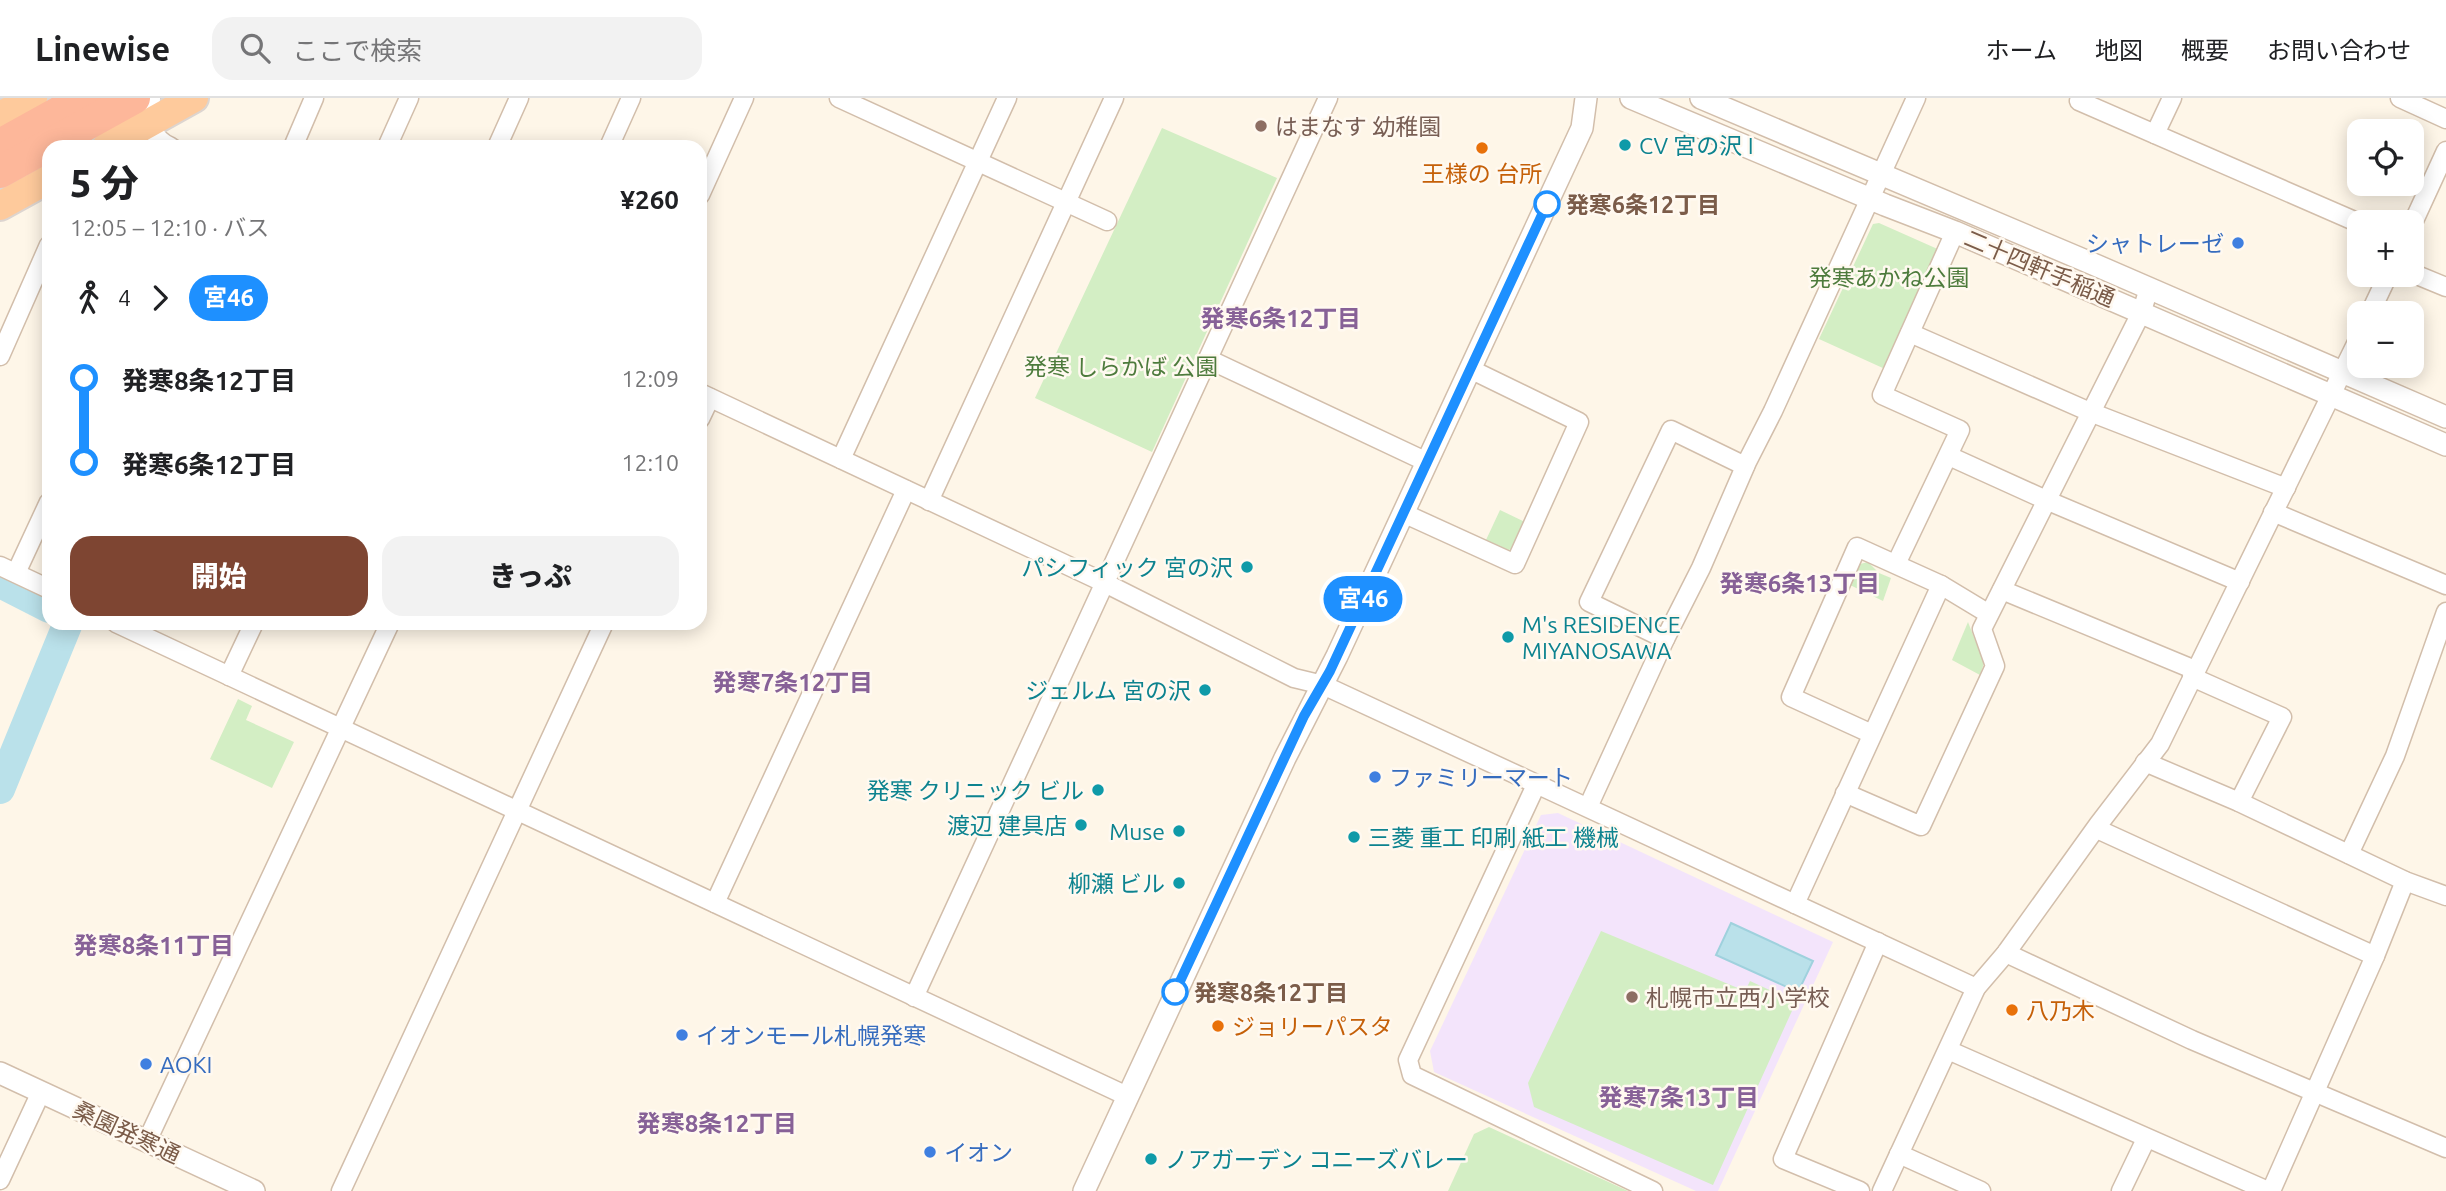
<!DOCTYPE html>
<html lang="ja">
<head>
<meta charset="utf-8">
<style>
	:root { --surface:#fff; --page:#f2f2f2; --text:#202124; --muted:#757577; --line:#e0e0e0; --accent:#7e4532 }
	body { margin:0; font-family:Ubuntu,"Noto Sans JP",sans-serif; background:var(--page); color:var(--text); height:100vh; display:flex; flex-direction:column; font-size:26px; white-space:nowrap }
	* { box-sizing:border-box; margin:0 }
	p { font-size:23px; color:var(--muted) }
	.icon { flex:none; width:38px; height:38px; fill:none; stroke:currentColor; stroke-width:2; stroke-linecap:round; stroke-linejoin:round }
	.map { position:relative; flex:1; overflow:hidden }
	.panel { position:absolute; left:42px; top:42px; width:665px; height:490px; display:flex; flex-direction:column; background:var(--surface); border-radius:21px; box-shadow:0 4px 18px #0003 }
	.panel>* { flex:none }
	.badge { padding:0 14px; border-radius:23px; font-size:24px; line-height:46px }
	.buttons { position:absolute; left:2347px; top:21px; display:grid; gap:14px }
	.buttons a { display:grid; place-items:center; width:77px; height:77px; border-radius:14px; background:var(--surface); box-shadow:0 4px 18px #0003; font-size:35px }
	.map>.badge { position:absolute; translate:-50% -50%; box-shadow:0 0 0 4px #fff }
	.legs { display:flex; align-items:center; gap:10px; height:77px; padding:0 28px; font-size:23px }
	.legs p { margin-inline-start:auto }
	.summary { display:flex; align-items:center; justify-content:space-between; height:119px; padding:0 28px }
	h1 { font-size:38px; font-weight:800; line-height:52px }
	.action { display:flex; gap:14px; margin-top:auto; padding:14px 28px }
	.action a { flex:1; height:80px; border-radius:21px; background:var(--accent); color:#fff; font-size:28px; font-weight:800; line-height:80px; text-align:center }
	.action a+a { background:var(--page); color:var(--text) }
	ul { padding:0 28px; list-style:none }
	li { display:flex; align-items:center; gap:24px; height:84px; font-size:26px }
	li i { display:grid; place-items:center; width:10px; height:100%; margin:0 9px; background:currentColor }
	li i::after { content:''; width:18px; height:18px; margin:-9px; border:5px solid; border-radius:50%; background:var(--surface) }
	li p { margin-inline-start:auto }
	li:first-child i { background:linear-gradient(#0000 50%,currentColor 0) }
	li:last-child i { background:linear-gradient(currentColor 50%,#0000 0) }
	header { display:flex; align-items:center; gap:42px; box-sizing:border-box; height:98px; padding:0 35px; background:var(--surface); border-bottom:2px solid var(--line) }
	header strong { font-size:33px }
	nav { display:flex; gap:38px; margin-inline-start:auto; font-size:24px }
	.search { width:490px; height:63px; background:var(--page); display:flex; align-items:center; gap:18px; box-sizing:border-box; padding:0 24px; border-radius:21px; color:var(--muted); font-size:26px }
	.map>svg:first-child { display:block }
	.education { fill:#f3e4fb }
	.green { fill:#d3eec4 }
	.water { fill:#bae1ea; stroke:#9fd1dd; stroke-width:2 }
	.lines { fill:none; stroke-linecap:round; stroke-linejoin:round }
	.river { stroke:#bae1ea; stroke-width:30 }
	.minor-casing { stroke:#d2beab; stroke-width:21 }
	.tertiary-casing { stroke:#d2beab; stroke-width:24 }
	.trunk-casing { stroke:#ddd5d0; stroke-width:32 }
	.motorway-casing { stroke:#ddd5d0; stroke-width:35 }
	.minor { stroke:#fff; stroke-width:18 }
	.tertiary { stroke:#fff; stroke-width:21 }
	.trunk { stroke:#feca9c; stroke-width:28 }
	.motorway { stroke:#fdb79a; stroke-width:32 }
	.line-1-casing { stroke:#fff; stroke-width:16 }
	.line-1 { stroke:#1e90ff; stroke-width:10 }
	.education-dot { fill:#8d6e63; stroke:#fff9f0; stroke-width:2.5 }
	.culture-dot { fill:#0f9aa8; stroke:#fff9f0; stroke-width:2.5 }
	.food-dot { fill:#e8710a; stroke:#fff9f0; stroke-width:2.5 }
	.stop-1-dot { fill:#fff; stroke:#1e90ff; stroke-width:3.5 }
	.shop-dot { fill:#3f7fe0; stroke:#fff9f0; stroke-width:2.5 }
	.labels { text-anchor:middle; dominant-baseline:central; stroke-width:5; stroke-linejoin:round; paint-order:stroke }
	.education-label { font-size:23px; fill:#785e54; stroke:#fff9f0; text-anchor:start }
	.culture-label { font-size:23px; fill:#0d838f; stroke:#fff9f0; text-anchor:end }
	.food-label { font-size:23px; fill:#c56008; stroke:#fff9f0; text-anchor:start }
	.stop-label { font-size:23px; font-weight:bold; fill:#7b5c49; stroke:#fff9f0; text-anchor:start }
	.shop-label { font-size:23px; fill:#366cbe; stroke:#fff9f0; text-anchor:start }
	.street-label { font-size:23px; fill:#7b5c49; stroke:#fff9f0 }
	.park-label { font-size:23px; fill:#4d7b3c; stroke:#fff9f0 }
	.neighbourhood-label { font-size:24px; font-weight:bold; fill:#876197; stroke:#fff9f0 }
</style>
</head>
<body>
<header>
<strong>Linewise</strong>
<div class="search"><svg class="icon" aria-label="search" viewBox="0 0 24 24"><circle cx="10" cy="10" r="6"/><path d="M15 15l6 6"/></svg>ここで検索</div>
<nav><a>ホーム</a><a>地図</a><a>概要</a><a>お問い合わせ</a></nav>
</header>
<div class="map">
<svg width="2446" height="1093" viewBox="0 0 2446 1093">
	<rect width="100%" height="100%" fill="#fef6e8"/>
	<polygon class="education" points="1558,715 1833,844 1718,1093 1696,1093 1434,974 1430,953 1541,717"/>
	<g class="green">
		<polygon points="1162,30 1277,80 1152,354 1035,300"/>
		<polygon points="1879,125 1942,153 1885,271 1819,241 1873,126"/>
		<polygon points="1500,412 1525,424 1514,451 1508,452 1486,442"/>
		<polygon points="1868,464 1879,475 1891,480 1883,503 1850,487 1860,466"/>
		<polygon points="1968,524 1984,565 1980,577 1952,562"/>
		<polygon points="238,601 252,608 246,622 294,644 272,690 210,661"/>
		<polygon points="1601,833 1745,893 1750,883 1796,904 1713,1087 1534,1009 1528,985"/>
		<polygon points="1489,1029 1628,1093 1448,1093 1474,1036"/>
	</g>
	<polygon class="water" points="1731,825 1813,863 1798,894 1716,857"/>
	<g class="lines">
		<g class="river">
			<polyline points="0,485 49,510"/>
			<polyline points="0,691 68,525"/>
		</g>
		<defs>
			<g id="minor">
				<path d="M151,0c-1,21 -3,39 20,49"/>
				<polyline points="839,0 1107,123"/>
				<polyline points="2081,0 2079,3 2359,125"/>
				<polyline points="2400,0 2446,21"/>
				<polyline points="2155,36 2172,0"/>
				<polyline points="293,49 314,0"/>
				<polyline points="387,49 409,0"/>
				<polyline points="497,49 519,0"/>
				<polyline points="609,49 631,0"/>
				<polyline points="700,97 744,0"/>
				<polyline points="2412,127 2446,53"/>
				<polyline points="2412,175 2446,189"/>
				<polyline points="2370,215 2388,177"/>
				<polyline points="1910,235 2090,314 2286,390"/>
				<polyline points="0,258 49,147"/>
				<polyline points="1208,261 1427,364"/>
				<polyline points="700,295 1105,485 1294,580 1323,587 1976,890"/>
				<polyline points="700,321 710,300"/>
				<polyline points="1949,358 2046,402 2240,484"/>
				<polyline points="841,361 1007,0"/>
				<polyline points="929,403 1114,0"/>
				<polyline points="2273,414 2446,487"/>
				<polyline points="1403,415 1515,466 1579,324 1470,271"/>
				<polyline points="1896,466 1960,332 1882,297 1955,134"/>
				<polyline points="0,468 49,491"/>
				<polyline points="16,475 49,404"/>
				<polyline points="2002,492 2195,572"/>
				<polyline points="116,525 1127,998"/>
				<polyline points="1665,541 1589,504 1671,332 1745,368"/>
				<polyline points="229,578 254,525"/>
				<polyline points="2192,579 2282,619 2239,704"/>
				<polyline points="1872,636 1791,599 1857,449 1941,487 1989,516"/>
				<polyline points="2145,664 2239,704 2405,783 2446,798"/>
				<polyline points="1536,687 1408,962 1412,977 1653,1093"/>
				<polyline points="1845,695 1921,728 1995,568 1982,531 2142,213 2149,190"/>
				<polyline points="1588,709 1665,541 1701,470 1747,364 1773,313 1916,0"/>
				<polyline points="2097,731 2375,858"/>
				<polyline points="2349,756 2395,658 2446,514"/>
				<polyline points="715,805 906,392"/>
				<polyline points="1795,806 1941,487"/>
				<polyline points="2006,855 2192,942 2446,1050"/>
				<polyline points="914,899 1328,0"/>
				<polyline points="1948,952 2268,1093"/>
				<polyline points="147,1043 390,525"/>
				<polyline points="1899,1056 1981,1093"/>
				<polyline points="0,1082 41,994"/>
				<polyline points="341,1093 604,525"/>
				<polyline points="1860,1093 1783,1061 1878,844"/>
				<polyline points="1882,1093 1976,890 2006,855 2098,727 2160,646 2359,240"/>
				<polyline points="2121,1093 2146,1041"/>
				<polyline points="2271,1093 2375,858 2405,783"/>
			</g>
			<g id="tertiary">
				<polyline points="1631,0 1885,107 1955,134 2446,347"/>
				<polyline points="1701,0 2093,166 2446,319"/>
				<polyline points="0,975 254,1093"/>
				<polyline points="1084,1093 1285,660 1337,558 1582,30 1586,0"/>
			</g>
			<g id="trunk">
				<polyline points="0,18 33,0"/>
				<polyline points="106,49 194,0"/>
				<polyline points="0,108 49,81"/>
			</g>
			<g id="motorway">
				<polyline points="0,47 85,0"/>
				<polyline points="0,74 134,0"/>
			</g>
		</defs>
		<use href="#minor" class="minor-casing"/>
		<use href="#tertiary" class="tertiary-casing"/>
		<use href="#trunk" class="trunk-casing"/>
		<use href="#motorway" class="motorway-casing"/>
		<use href="#minor" class="minor"/>
		<use href="#tertiary" class="tertiary"/>
		<use href="#trunk" class="trunk"/>
		<use href="#motorway" class="motorway"/>
	</g>
	<g class="lines">
		<defs>
			<polyline id="line-1" points="1175,894 1304,618 1330,573 1547,106"/>
		</defs>
		<use href="#line-1" class="line-1-casing"/>
		<use href="#line-1" class="line-1"/>
	</g>
	<g class="education-dot">
		<circle cx="1261" cy="28" r="7"/>
		<circle cx="1632" cy="899" r="7"/>
	</g>
	<g class="culture-dot">
		<circle cx="1625" cy="47" r="7"/>
		<circle cx="1247" cy="469" r="7"/>
		<circle cx="1508" cy="539" r="7"/>
		<circle cx="1205" cy="592" r="7"/>
		<circle cx="1098" cy="692" r="7"/>
		<circle cx="1081" cy="727" r="7"/>
		<circle cx="1179" cy="733" r="7"/>
		<circle cx="1354" cy="739" r="7"/>
		<circle cx="1179" cy="785" r="7"/>
		<circle cx="1151" cy="1061" r="7"/>
	</g>
	<g class="food-dot">
		<circle cx="1482" cy="50" r="7"/>
		<circle cx="2012" cy="912" r="7"/>
		<circle cx="1218" cy="928" r="7"/>
	</g>
	<g class="stop-1-dot">
		<circle cx="1547" cy="106" r="12"/>
		<circle cx="1175" cy="894" r="12"/>
	</g>
	<g class="shop-dot">
		<circle cx="2238" cy="145" r="7"/>
		<circle cx="1375" cy="679" r="7"/>
		<circle cx="682" cy="937" r="7"/>
		<circle cx="146" cy="966" r="7"/>
		<circle cx="930" cy="1054" r="7"/>
	</g>
	<g class="labels">
		<g class="education-label">
			<text x="1275" y="28">はまなす 幼稚園</text>
			<text x="1646" y="899">札幌市立西小学校</text>
		</g>
		<g class="culture-label">
			<text x="1639" y="47" text-anchor="start">CV 宮の沢 I</text>
			<text x="1233" y="469">パシフィック 宮の沢</text>
			<text x="1522" y="526" text-anchor="start">M's RESIDENCE<tspan x="1522" dy="26">MIYANOSAWA</tspan></text>
			<text x="1191" y="592">ジェルム 宮の沢</text>
			<text x="1084" y="692">発寒 クリニック ビル</text>
			<text x="1067" y="727">渡辺 建具店</text>
			<text x="1165" y="733">Muse</text>
			<text x="1368" y="739" text-anchor="start">三菱 重工 印刷 紙工 機械</text>
			<text x="1165" y="785">柳瀬 ビル</text>
			<text x="1165" y="1061" text-anchor="start">ノアガーデン コニーズバレー</text>
		</g>
		<g class="food-label">
			<text x="1482" y="75" text-anchor="middle">王様の 台所</text>
			<text x="2026" y="912">八乃木</text>
			<text x="1232" y="928">ジョリーパスタ</text>
		</g>
		<g class="stop-label">
			<text x="1566" y="106">発寒6条12丁目</text>
			<text x="1194" y="894">発寒8条12丁目</text>
		</g>
		<g class="shop-label">
			<text x="2224" y="145" text-anchor="end">シャトレーゼ</text>
			<text x="1389" y="679">ファミリーマート</text>
			<text x="696" y="937">イオンモール札幌発寒</text>
			<text x="160" y="966">AOKI</text>
			<text x="944" y="1054">イオン</text>
		</g>
		<g class="street-label">
			<text transform="translate(2040 170) rotate(23)">二十四軒手稲通</text>
			<text transform="translate(127 1034) rotate(25)">桑園発寒通</text>
		</g>
		<g class="park-label">
			<text x="1889" y="179">発寒あかね公園</text>
			<text x="1121" y="268">発寒 しらかば 公園</text>
		</g>
		<g class="neighbourhood-label">
			<text x="1281" y="220">発寒6条12丁目</text>
			<text x="1800" y="485">発寒6条13丁目</text>
			<text x="793" y="584">発寒7条12丁目</text>
			<text x="154" y="847">発寒8条11丁目</text>
			<text x="1679" y="999">発寒7条13丁目</text>
			<text x="717" y="1025">発寒8条12丁目</text>
		</g>
	</g>
</svg>
<div class="buttons">
<a><svg class="icon" aria-label="locate" viewBox="0 0 24 24"><circle cx="12" cy="12" r="6"/><path d="M12 2v4M12 18v4M2 12h4M18 12h4"/></svg></a>
<a>+</a>
<a>−</a>
</div>
<b class="badge" style="left:1363px;top:501px;background:#1e90ff;color:#fff">宮46</b>
<section class="panel">
<div class="summary"><div><h1>5 分</h1><p>12:05 – 12:10 · バス</p></div><b>¥260</b></div>
<div class="legs"><svg class="icon" aria-label="walk" viewBox="0 0 24 24"><circle cx="13" cy="4" r="2"/><path d="M13 8l-2 6 4 7M11 14l-3 7M7 12l3-4h3l4 4"/></svg>4<svg class="icon" aria-label="forward" viewBox="0 0 24 24"><path d="M9 5l7 7-7 7"/></svg><b class="badge" style="background:#1e90ff;color:#fff">宮46</b></div>
<ul>
<li><i style="color:#1e90ff"></i><b>発寒8条12丁目</b><p>12:09</p></li>
<li><i style="color:#1e90ff"></i><b>発寒6条12丁目</b><p>12:10</p></li>
</ul>
<div class="action"><a>開始</a><a>きっぷ</a></div>
</section>
</div>
</body>
</html>
